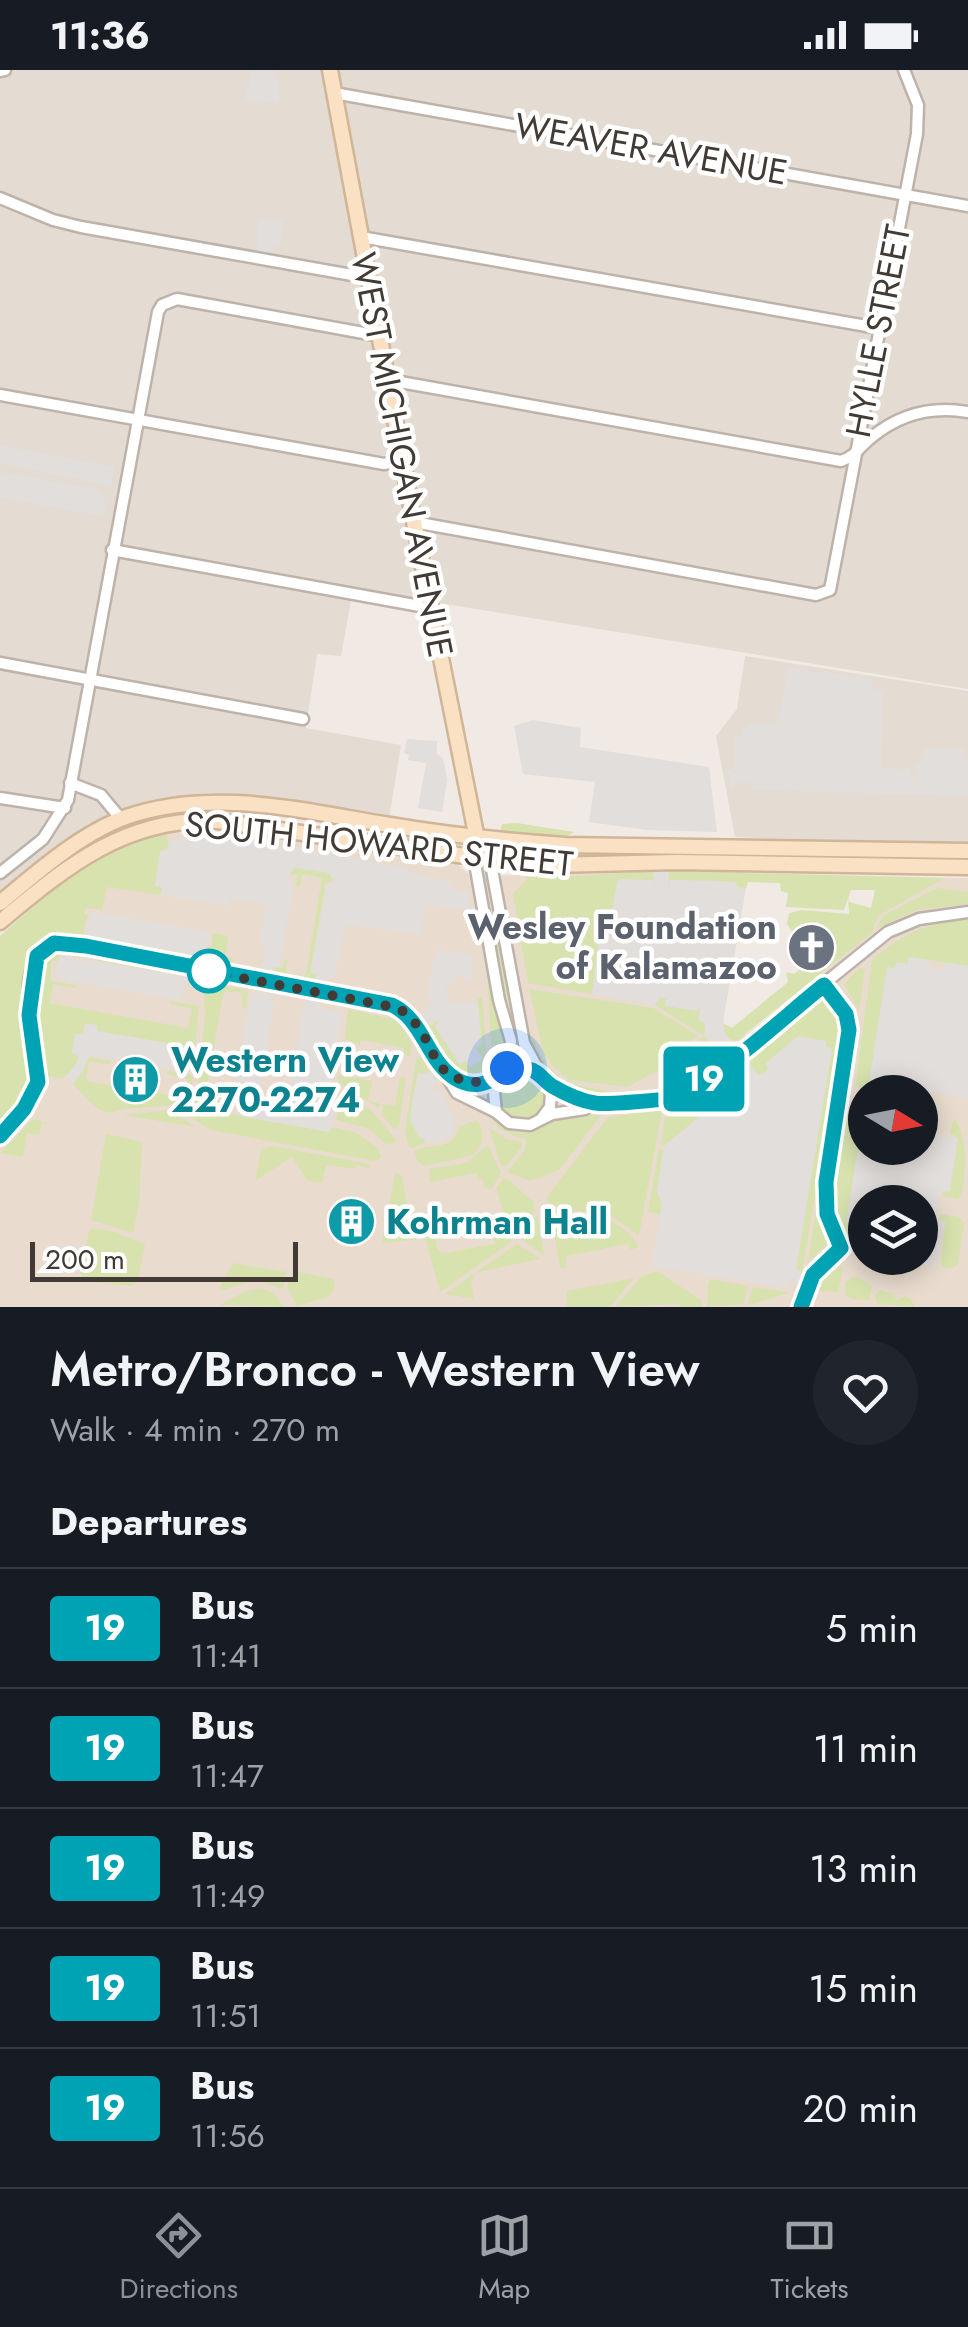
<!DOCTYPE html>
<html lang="en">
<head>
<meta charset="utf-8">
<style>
	:root { --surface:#171b24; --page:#20242c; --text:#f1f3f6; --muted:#9ea1a6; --line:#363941; --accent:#8c9099 }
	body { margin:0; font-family:Jost,sans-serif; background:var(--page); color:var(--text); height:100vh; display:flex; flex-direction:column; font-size:38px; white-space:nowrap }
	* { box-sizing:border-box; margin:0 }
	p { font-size:32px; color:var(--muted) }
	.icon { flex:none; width:55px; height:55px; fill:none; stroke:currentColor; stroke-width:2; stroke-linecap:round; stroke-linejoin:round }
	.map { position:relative; height:1237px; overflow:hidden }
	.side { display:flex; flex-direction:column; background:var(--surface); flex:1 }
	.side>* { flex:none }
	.badge { padding:0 20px; border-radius:8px; font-size:35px; line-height:65px }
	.needle { width:65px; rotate:100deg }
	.fabs { position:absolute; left:848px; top:1005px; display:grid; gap:20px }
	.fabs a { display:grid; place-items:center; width:90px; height:90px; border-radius:50%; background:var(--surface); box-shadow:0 5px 25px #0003; font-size:50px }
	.scale { position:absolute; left:30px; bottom:25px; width:268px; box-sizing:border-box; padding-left:10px; border:5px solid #423a34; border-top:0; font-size:28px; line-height:35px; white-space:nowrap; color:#423a34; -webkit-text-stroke:8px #fff; paint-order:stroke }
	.you { position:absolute; width:50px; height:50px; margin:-25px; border:8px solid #fff; border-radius:50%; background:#1a73e8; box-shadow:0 0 0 15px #1a73e833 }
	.map>.badge { position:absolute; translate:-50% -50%; box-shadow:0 0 0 5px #fff }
	h2 { padding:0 50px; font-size:38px; line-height:90px }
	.round { display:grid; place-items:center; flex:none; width:105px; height:105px; border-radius:52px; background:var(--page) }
	.head { display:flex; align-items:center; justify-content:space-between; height:170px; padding:0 50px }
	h1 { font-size:48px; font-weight:600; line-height:75px }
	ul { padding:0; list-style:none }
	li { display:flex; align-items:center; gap:30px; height:120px; padding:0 50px; border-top:2px solid var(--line) }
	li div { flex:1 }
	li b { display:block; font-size:38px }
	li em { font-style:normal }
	li .badge { min-width:110px; font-weight:700; text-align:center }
	.status { display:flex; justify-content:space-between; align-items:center; height:70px; padding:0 50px; background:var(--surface); direction:ltr }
	.status svg { height:28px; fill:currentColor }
	.menu { display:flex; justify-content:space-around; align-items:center; height:140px; border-top:2px solid var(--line); background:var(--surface); font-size:28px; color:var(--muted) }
	.menu a { display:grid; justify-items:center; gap:5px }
	.menu .on { color:var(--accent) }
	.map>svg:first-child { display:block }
	.residential { fill:#e4dbd2 }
	.education { fill:#e9dccf; fill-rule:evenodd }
	.green { fill:#d7e2af }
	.parking { fill:#e1dedc }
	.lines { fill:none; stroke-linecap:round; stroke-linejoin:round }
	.street-casing { stroke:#beb3aa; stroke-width:15 }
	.secondary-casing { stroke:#d0b599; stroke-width:19 }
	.street { stroke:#fff; stroke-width:10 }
	.secondary { stroke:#fae1c4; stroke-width:14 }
	.line-casing { stroke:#fff; stroke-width:22 }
	.line { stroke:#00a3b4; stroke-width:15 }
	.walk { stroke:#423a34; stroke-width:10; stroke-dasharray:0 18 }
	.stop-dot { fill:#fff; stroke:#00a3b4; stroke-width:5 }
	.labels { text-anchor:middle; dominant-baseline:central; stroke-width:9; stroke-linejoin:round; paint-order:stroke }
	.street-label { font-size:35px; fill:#423a34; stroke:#fff }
	.worship-label { font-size:35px; font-weight:bold; fill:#5b616d; stroke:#fff; text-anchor:end }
	.culture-label { font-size:35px; font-weight:bold; fill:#0d838f; stroke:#fff; text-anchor:start }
</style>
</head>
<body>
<div class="status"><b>11:36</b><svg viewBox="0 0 49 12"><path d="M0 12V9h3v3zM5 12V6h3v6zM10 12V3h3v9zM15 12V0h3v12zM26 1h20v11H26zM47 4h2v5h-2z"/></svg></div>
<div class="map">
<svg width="968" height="1237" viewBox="0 0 968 1237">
	<rect width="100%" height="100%" fill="#f1eae4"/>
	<g class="residential">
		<polygon points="0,0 968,0 968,619 353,519 341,586 317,584 306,658 401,675 389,749 231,724 205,723 177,727 124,742 0,827"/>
		<polygon points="745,586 968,621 968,780 735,767 716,666 737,639"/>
	</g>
	<path class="education" d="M223,757l233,36 15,13 278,-6 -26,153 23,12 102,-83 32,-44 5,-31 83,1v429h-968v-371l48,-42 48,-34 56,-24zM865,1022h55v56h-55zM865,1132h55v56h-55z"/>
	<g class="green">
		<path d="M209,735l36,2 97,18 106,13v4l-199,-31h-64l-38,9 -46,20 -101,78v-8c66,-54 120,-100 209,-105z"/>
		<polygon points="517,753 574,762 566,767 500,762 502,754"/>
		<path d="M166,763l3,16 -14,37 7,2 -2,7 -53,-8 -5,23 -17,-2 -1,6 4,1 -6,21c-13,3 -26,-3 -38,4 -14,8 -16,20 -19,34 -2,10 -5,22 -5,32 0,28 23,71 -5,91l7,1 -22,28v-190c50,-43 99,-90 166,-103z"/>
		<polygon points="504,778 594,783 597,785 595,789 563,790 504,781"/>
		<polygon points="745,783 968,786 968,791 754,787"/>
		<polygon points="294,798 328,803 333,810 326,813 310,903 317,905 311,913 280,908 273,900 274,897 282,898 284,890 287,890 286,904 304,907 307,899 322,808 303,804 299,817 296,816 298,804 288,806"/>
		<polygon points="650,801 656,806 655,817 653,811 618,810 608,863 600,862 592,924 528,913 513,824 526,810 527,804 582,806"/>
		<polygon points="669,801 945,808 878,846 872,863 735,972 725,965 724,954 732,958 788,912 786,902 794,904 836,873 817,852 796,867 787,854 789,843 801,840 849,844 848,827 849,832 871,838 875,820 851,820 844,840 786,837 788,823 781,821 780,813 748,812 746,818 736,817 735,812 670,810 668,817"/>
		<polygon points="937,818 968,822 968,834 917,840 876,859 884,845"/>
		<path d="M968,850v46l-58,-9 -3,7 -10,-1 -27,119 5,4 -5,5 -15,-5 17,-126c26,-24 60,-41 96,-40z"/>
		<path d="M492,855l9,27 20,108 -6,3c8,-42 -24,-95 -23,-138z"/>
		<polygon points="213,863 228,866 225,887 233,889 235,893 209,889"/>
		<polygon points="98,868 180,882 171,887 103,874"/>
		<path d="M65,878l12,3 4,7 -21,-4 -2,7h-7v20l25,4 -1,3 -22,-4 -3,19 138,25 4,-19 -21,-5v-3l28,5 -6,65 -3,-24 -94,-16 1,-6 -16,10 -6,-1 -3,18 6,4 -2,9 -14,14 -15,-4 -4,-9c-4,-31 -19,-107 22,-118z"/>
		<polygon points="103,885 172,899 175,904 94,890"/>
		<polygon points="860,898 865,899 859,940 845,916 847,910"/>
		<path d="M487,903c6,34 38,86 -6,105l11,-20z"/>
		<polygon points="207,912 248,921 246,938 242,938 242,923 226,921 222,929 208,1011 209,1019 227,1020 226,1028 197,1020 205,945 204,917"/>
		<polygon points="529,919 653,938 699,966 691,970 670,994 627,1017 569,1010 553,996 543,981"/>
		<polygon points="659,926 666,929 665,935 697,940 701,935 699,950 705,952 705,962 703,965 655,935"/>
		<path d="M477,927l5,1 5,60 -10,21c-33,-2 -37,-30 -50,-51l12,-8 -4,7 24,36 6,-2 5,6 6,-22 6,-1z"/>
		<polygon points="823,930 835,939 843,961 802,1202 796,1199 832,979 826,977 826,971 799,966 766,993 768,1000 758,1006 748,991"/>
		<polygon points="348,939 396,950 412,973 410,986 404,985 404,978 361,970 360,975 345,969"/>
		<path d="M528,961c8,7 9,18 15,28 15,25 38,27 64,32l1,6c-45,-5 -70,-21 -80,-66z"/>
		<polygon points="704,966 715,981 713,989 668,1015 672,997"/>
		<path d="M420,986l9,16 -11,2c-5,24 -16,51 8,68l-13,6 -4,-1 -4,-17 11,-70z"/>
		<path d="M90,987l21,4 -2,3 -20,-2 -3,19 97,17 5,-19 -21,-5v-3l25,4c3,39 -42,30 -67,34 -8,1 -14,6 -23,2 -10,-5 -21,-19 -29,-26z"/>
		<polygon points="339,992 339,1005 372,1011 368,1031 381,1034 378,1038 338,1011"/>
		<polygon points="733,1003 740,1010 735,1027 729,1022 664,1076 661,1075 666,1039 707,1020"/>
		<circle cx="522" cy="1027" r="22"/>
		<polygon points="400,1007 406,1008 399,1056 395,1060 382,1045 383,1034 395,1036"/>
		<polygon points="343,1020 373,1042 396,1070 394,1073 386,1074 367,1058 336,1050"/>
		<polygon points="196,1026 232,1033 230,1043 235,1045 329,1062 331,1057 355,1062 379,1079 381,1088 375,1091 211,1060 177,1039"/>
		<path d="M856,1036l9,1v16l-19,100 5,1 -3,13c-25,-34 -7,-87 -1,-125z"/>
		<polygon points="171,1040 195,1057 123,1045"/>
		<polygon points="660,1040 662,1041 639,1165 608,1144 569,1140 549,1134 547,1127 608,1047"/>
		<path d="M486,1041c39,37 34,18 74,8 14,-3 28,-3 42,-5l-43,56 -28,11 -24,-9 18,-22 1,-10 -27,-11z"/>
		<polygon points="33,1049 54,1055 42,1053 39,1065 27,1063 23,1087 0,1083"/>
		<path d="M477,1050c8,12 8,24 -4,35l-48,11 -7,-4 -4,-11c19,-9 37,2 46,-25z"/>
		<path d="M956,1050c12,21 10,49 6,73l-4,6 -16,-3 1,-4 7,-1 8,-53 -8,-5 3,-12z"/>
		<polygon points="489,1057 506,1069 522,1072 521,1078 505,1097 500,1093"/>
		<polygon points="106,1064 139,1071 142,1075 139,1132 133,1163 91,1150"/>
		<polygon points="488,1075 501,1103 491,1119 485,1118 483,1109 477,1110 477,1103 430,1112 429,1099 466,1093"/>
		<polygon points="273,1076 364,1093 370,1095 370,1098 356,1095 355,1099 326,1095 322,1113 308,1111 292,1087 255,1111 261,1079"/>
		<polygon points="663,1079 657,1122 662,1130 660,1144 648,1142 659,1080"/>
		<polygon points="395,1103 402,1106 413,1170 382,1173"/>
		<polygon points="505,1107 534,1132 534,1141 518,1167 502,1158 501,1146 504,1144 496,1118"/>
		<path d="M550,1140c36,13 66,-2 89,37l-9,3 -2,-6 -62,12 1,11 -7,1z"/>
		<polygon points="537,1144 544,1185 522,1170"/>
		<polygon points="940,1144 959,1147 964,1153 958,1194 953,1198 944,1198 941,1194 945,1152 939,1149"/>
		<polygon points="818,1145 827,1174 808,1193 815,1146"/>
		<polygon points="93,1158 112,1161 145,1174 138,1212 131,1216 83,1211 81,1203 89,1161"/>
		<polygon points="492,1158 512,1171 440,1222 425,1167 435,1166 438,1180 444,1183 495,1174"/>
		<polygon points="517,1174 540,1189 474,1203 474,1209 471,1211 474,1229 445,1224"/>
		<polygon points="233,1193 286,1202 284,1216 282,1219 257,1210 223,1220 219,1218"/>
		<polygon points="839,1196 843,1198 838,1222 817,1221 820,1212"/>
		<polygon points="293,1201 334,1209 334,1220 328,1227 297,1236 287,1217"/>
		<polygon points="657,1201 701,1230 702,1237 680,1237 679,1234 615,1237 642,1206"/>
		<polygon points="852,1207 857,1207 872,1216 870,1230 852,1229 845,1225 845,1213"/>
		<polygon points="634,1208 610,1237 567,1237 566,1221"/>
		<polygon points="711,1209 748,1216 743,1234 707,1237 708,1213"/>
		<polygon points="753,1217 788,1222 788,1223 750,1235 748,1232"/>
		<polygon points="261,1218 274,1223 284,1237 220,1235 246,1221"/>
		<polygon points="880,1220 893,1224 897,1231 904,1226 911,1229 915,1237 877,1234 875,1225"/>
	</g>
	<g class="parking">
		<polygon points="252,0 274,0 279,13 279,33 245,30"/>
		<polygon points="259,149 283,151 280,177 272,177 271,184 256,182"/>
		<polygon points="0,375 115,397 111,416 0,393"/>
		<polygon points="0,402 97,419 105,430 106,444 99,446 0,427"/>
		<polygon points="789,597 872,609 874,621 883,621 881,698 910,699 910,707 916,707 916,695 924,687 924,678 964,679 964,688 968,691 968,726 753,720 752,713 737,713 730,718 727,700 734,703 743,700 734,700 734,666 742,666 743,660 752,654 775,654 778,651"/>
		<polygon points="533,650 581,658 580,677 709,697 717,762 647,760 589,752 595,712 523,704 514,656"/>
		<polygon points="407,669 437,671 437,684 443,688 447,710 442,742 418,738 426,693 408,690 409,685 404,683"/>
		<polygon points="196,767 238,768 412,799 412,804 450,812 450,819 468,822 471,840 426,835 421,864 345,855 335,907 328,908 332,917 312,914 318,905 311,902 326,814 333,814 335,811 329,802 294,797 287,810 294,812 279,897 272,897 275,907 257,903 262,898 266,873 260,870 266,839 272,840 272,836 230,828 228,836 161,825 162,818 155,816 160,781 169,779 168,772"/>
		<polygon points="653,801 669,801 668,817 670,810 717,811 735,812 738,818 745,819 724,940 723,960 730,971 718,982 705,962 705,953 699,951 700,935 697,941 665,936 666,929 661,927 655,935 592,924 600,861 608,862 618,809 653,810 655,817"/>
		<polygon points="90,842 211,862 208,879 205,885 192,883 195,892 175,888 180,882 98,868 99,872 80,869 86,863"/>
		<polygon points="78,880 98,884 91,891 92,899 95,891 146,900 174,905 175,912 177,909 174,900 194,903 178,930 56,908 60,885 78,888 80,895 82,889"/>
		<polygon points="436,880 472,885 472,908 465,910 464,904 457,905 457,911 445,914 450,933 478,932 482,975 475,977 483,989 470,997 465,991 459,994 435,956 440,950 431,949 425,953 424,961 413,944 421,944 434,933 434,928 427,926"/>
		<polygon points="909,887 929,890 929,898 944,900 947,893 968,896 968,1028 869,1012 887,897 894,898 897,892 907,894"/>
		<polygon points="255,915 273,919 267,928 274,930 256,1040 260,1040 262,1033 282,1036 281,1043 285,1044 305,932 301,924 324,929 319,934 321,938 342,944 331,1015 338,1018 330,1062 235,1045 237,1035 232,1033 251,925 258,925"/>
		<polygon points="85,953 97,955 97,961 190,977 191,994 187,995 186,1001 92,985 91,980 82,1003 74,1012 66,1007 78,991 79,985 72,983 75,964 83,964"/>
		<polygon points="797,967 826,971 826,977 832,979 796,1199 802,1202 800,1215 788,1211 786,1218 652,1196 662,1134 657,1122 664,1076 730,1022 734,1028 737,1026 742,1013 734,1002 748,991 758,1005 762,1005 768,1000 766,993"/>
		<polygon points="434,996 442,1009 434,1012 434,1022 442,1021 455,1053 450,1067 435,1073 420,1068 410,1050 418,1004 427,1004"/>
		<polygon points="862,1052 865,1053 865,1078 920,1078 920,1062 958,1068 949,1121 940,1121 935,1150 945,1151 937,1196 887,1188 920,1188 920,1132 865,1132 865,1183 855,1173 852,1155 846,1153"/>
	</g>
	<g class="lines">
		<defs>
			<g id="street">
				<polyline points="0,1 5,0"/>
				<polyline points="334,23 968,136"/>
				<polyline points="0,128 53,150 81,157 369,208"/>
				<polyline points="361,167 878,258"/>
				<path d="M389,310l452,81c15,-5 19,-15 31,-24 28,-23 61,-31 96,-25"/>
				<polyline points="0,325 384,394 403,391"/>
				<polyline points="414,452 816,525 830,520 917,64 918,35 904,0"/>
				<polyline points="112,480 431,538"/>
				<polyline points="0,593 303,649"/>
				<polyline points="70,713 101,725 121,749"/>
				<polyline points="0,728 65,738"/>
				<polyline points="477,769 490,789 524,973 551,1023 550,1037 541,1049"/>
				<polyline points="473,782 499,930 511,971 509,991 494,1022 496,1042"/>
				<polyline points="0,803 43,769 68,730 158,242 162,235 177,229 380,266"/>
				<polyline points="445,1000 465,1013 499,1011"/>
				<polyline points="504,1005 519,998 539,1004"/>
				<polyline points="548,1013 594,1033 672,1027 731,989 888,862 919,849 968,842"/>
				<path d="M0,1066c14,-14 37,-37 38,-58 3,-41 -26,-93 5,-129l17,-7 332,63 18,13 47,75 39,19 13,11 21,2 22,-11 33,-5 9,-6"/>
			</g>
			<g id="secondary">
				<polyline points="330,0 414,452 477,769"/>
				<path d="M0,833c37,-31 80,-69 126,-86 87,-30 176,-6 264,8 59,10 116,16 175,20l403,6"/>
				<path d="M0,852c67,-56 126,-105 217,-101l255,36 80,8 125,-3 291,5"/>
			</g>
		</defs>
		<use href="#street" class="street-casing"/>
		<use href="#secondary" class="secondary-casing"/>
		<use href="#street" class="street"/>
		<use href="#secondary" class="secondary"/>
	</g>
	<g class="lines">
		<defs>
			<path id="line" d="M0,1066l24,-27 14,-27 -9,-67 8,-59 17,-13 32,3 306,59c32,15 35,57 64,74 29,18 50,-14 72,-10 11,2 15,11 24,17 12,7 29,15 43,17 8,2 69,-3 75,-5 51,-20 111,-79 154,-113l22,29 3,16 -23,152 1,32 14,34 -28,27 -12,32"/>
		</defs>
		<use href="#line" class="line-casing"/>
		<use href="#line" class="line"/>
		<path class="walk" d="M209,901l-9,-1 198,38c48,31 20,82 101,73l8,-13"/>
	</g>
	<defs>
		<symbol id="church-disc" viewBox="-11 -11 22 22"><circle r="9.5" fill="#6b7280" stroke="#fff"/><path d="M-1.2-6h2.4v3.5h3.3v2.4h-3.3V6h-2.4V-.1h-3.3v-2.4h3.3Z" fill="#fff"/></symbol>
		<symbol id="building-disc" viewBox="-11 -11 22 22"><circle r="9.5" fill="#0f9aa8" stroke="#fff"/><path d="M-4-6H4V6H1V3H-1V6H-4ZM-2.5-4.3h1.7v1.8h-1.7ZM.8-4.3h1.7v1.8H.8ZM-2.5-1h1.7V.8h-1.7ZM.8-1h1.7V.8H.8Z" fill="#fff"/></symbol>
	</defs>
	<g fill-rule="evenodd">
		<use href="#church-disc" x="784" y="850" width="55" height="55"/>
		<use href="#building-disc" x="108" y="982" width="55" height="55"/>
		<use href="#building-disc" x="324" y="1124" width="55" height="55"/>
	</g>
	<circle class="stop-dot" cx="209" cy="901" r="20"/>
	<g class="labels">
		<g class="street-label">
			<text transform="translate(651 79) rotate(10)">WEAVER AVENUE</text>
			<text transform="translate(878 261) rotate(-79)">HYLLE STREET</text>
			<text transform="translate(402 385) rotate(79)">WEST MICHIGAN AVENUE</text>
			<text transform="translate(379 774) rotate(6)">SOUTH HOWARD STREET</text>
		</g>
		<g class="worship-label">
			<text x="777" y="857">Wesley Foundation<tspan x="777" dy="40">of Kalamazoo</tspan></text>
		</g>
		<g class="culture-label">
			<text x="171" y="990">Western View<tspan x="171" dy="40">2270-2274</tspan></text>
			<text x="386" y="1152">Kohrman Hall</text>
		</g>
	</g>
</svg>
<div class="fabs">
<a><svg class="needle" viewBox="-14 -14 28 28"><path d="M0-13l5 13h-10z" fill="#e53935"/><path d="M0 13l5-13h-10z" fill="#9ea1a6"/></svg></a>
<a><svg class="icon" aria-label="layers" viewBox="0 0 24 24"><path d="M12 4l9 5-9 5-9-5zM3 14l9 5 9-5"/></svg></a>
</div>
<div class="scale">200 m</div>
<div class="you" style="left:507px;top:998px"></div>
<b class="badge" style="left:704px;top:1009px;background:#00a3b4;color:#fff">19</b>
</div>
<section class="side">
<div class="head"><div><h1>Metro/Bronco - Western View</h1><p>Walk · 4 min · 270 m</p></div><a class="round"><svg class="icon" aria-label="heart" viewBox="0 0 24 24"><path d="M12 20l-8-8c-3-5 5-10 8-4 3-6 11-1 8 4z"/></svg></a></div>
<h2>Departures</h2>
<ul>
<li><span class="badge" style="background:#00a3b4;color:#fff">19</span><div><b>Bus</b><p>11:41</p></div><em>5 min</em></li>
<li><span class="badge" style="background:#00a3b4;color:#fff">19</span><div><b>Bus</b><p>11:47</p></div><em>11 min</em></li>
<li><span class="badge" style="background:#00a3b4;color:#fff">19</span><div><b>Bus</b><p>11:49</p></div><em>13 min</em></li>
<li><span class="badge" style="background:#00a3b4;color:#fff">19</span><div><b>Bus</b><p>11:51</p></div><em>15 min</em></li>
<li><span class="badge" style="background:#00a3b4;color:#fff">19</span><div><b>Bus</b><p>11:56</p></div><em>20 min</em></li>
</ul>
</section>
<nav class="menu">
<a class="on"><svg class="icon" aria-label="directions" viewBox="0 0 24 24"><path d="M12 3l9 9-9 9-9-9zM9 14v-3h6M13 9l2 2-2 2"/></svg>Directions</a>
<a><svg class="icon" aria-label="map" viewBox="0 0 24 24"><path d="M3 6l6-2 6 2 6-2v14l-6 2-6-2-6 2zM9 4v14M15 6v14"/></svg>Map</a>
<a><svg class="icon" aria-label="tickets" viewBox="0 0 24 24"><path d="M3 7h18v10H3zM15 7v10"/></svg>Tickets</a>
</nav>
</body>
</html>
